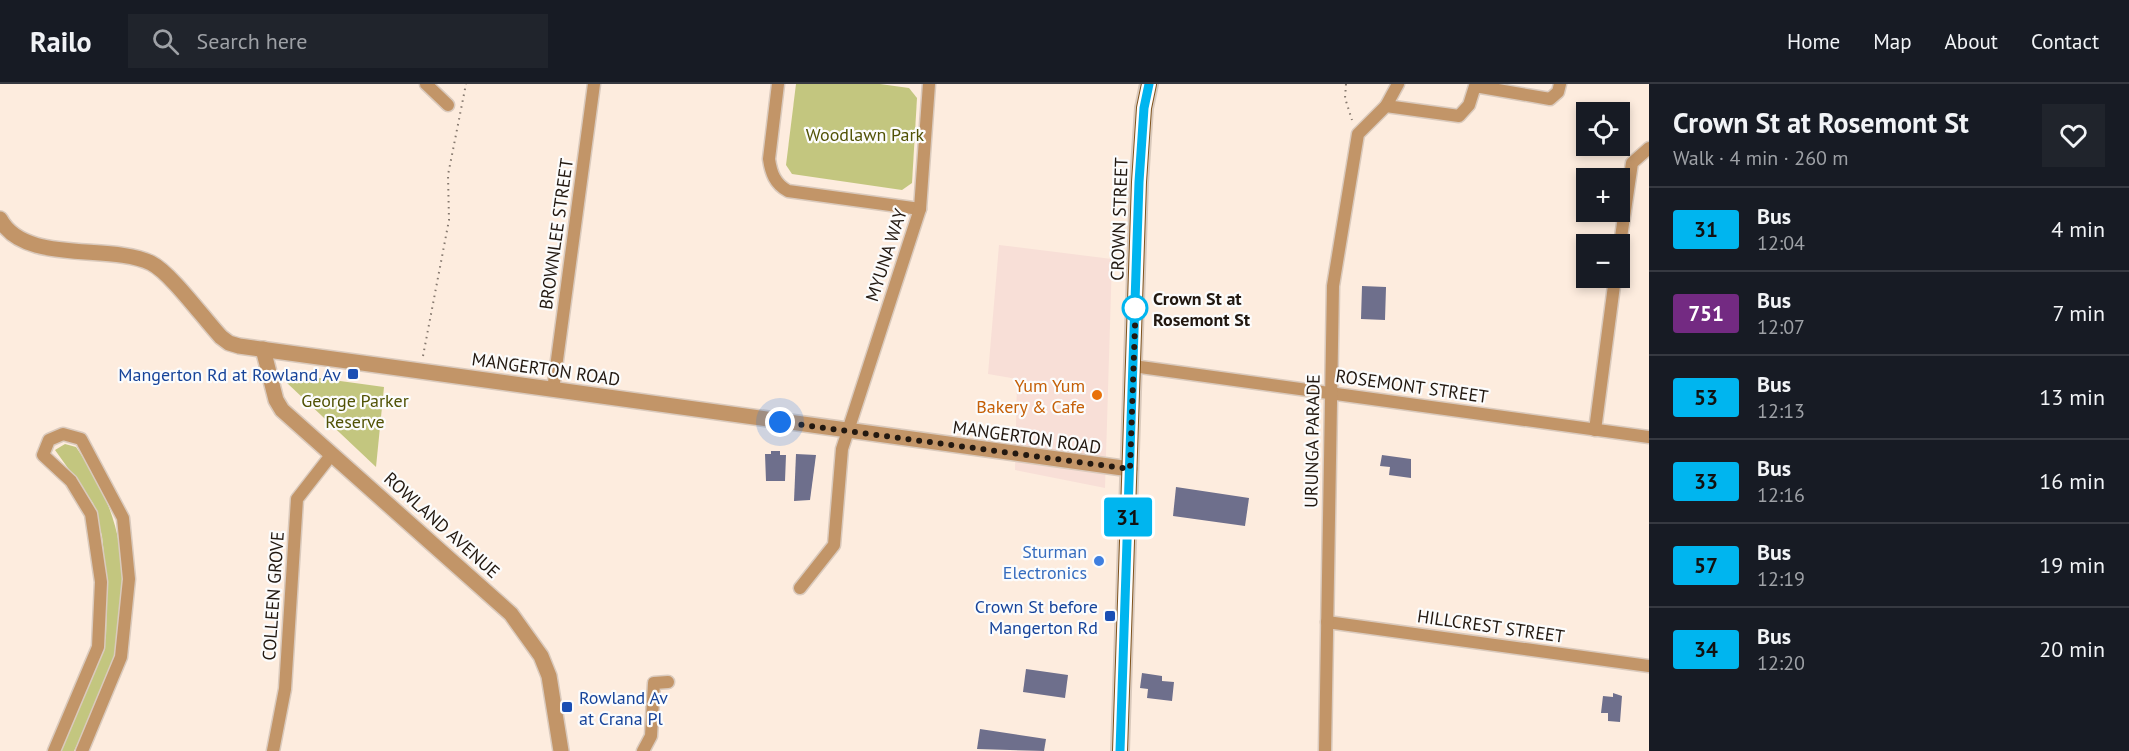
<!DOCTYPE html>
<html lang="en">
<head>
<meta charset="utf-8">
<style>
	:root { --surface:#171b24; --page:#20242c; --text:#f1f3f6; --muted:#9ea1a6; --line:#363941 }
	body { margin:0; font-family:"PT Sans",sans-serif; background:var(--page); color:var(--text); height:100vh; display:flex; flex-direction:column; font-size:22px; white-space:nowrap }
	* { box-sizing:border-box; margin:0 }
	p { font-size:20px; color:var(--muted) }
	.icon { flex:none; width:33px; height:33px; fill:none; stroke:currentColor; stroke-width:2; stroke-linecap:round; stroke-linejoin:round }
	.map { position:relative; flex:1; overflow:hidden }
	.details { display:flex; flex-direction:column; background:var(--surface); width:480px }
	.details>* { flex:none }
	.badge { padding:0 12px; border-radius:4px; font-size:21px; line-height:39px }
	.fabs { position:absolute; left:1576px; top:18px; display:grid; gap:12px }
	.fabs a { display:grid; place-items:center; width:54px; height:54px; border-radius:0px; background:var(--surface); box-shadow:0 3px 9px #0003; font-size:30px }
	.you { position:absolute; width:30px; height:30px; margin:-15px; border:4px solid #fff; border-radius:50%; background:#1a73e8; box-shadow:0 0 0 9px #1a73e833 }
	.map>.badge { position:absolute; translate:-50% -50%; box-shadow:0 0 0 3px #fff }
	.round { display:grid; place-items:center; flex:none; width:63px; height:63px; border-radius:0px; background:var(--page) }
	.summary { display:flex; align-items:center; justify-content:space-between; height:102px; padding:0 24px }
	h1 { font-size:28px; font-weight:700; line-height:45px }
	ul { padding:0; list-style:none }
	li { display:flex; align-items:center; gap:18px; height:84px; padding:0 24px; border-top:2px solid var(--line) }
	li div { flex:1 }
	li b { display:block; font-size:22px }
	li em { font-style:normal }
	li .badge { min-width:66px; font-weight:700; text-align:center }
	header { display:flex; align-items:center; gap:36px; box-sizing:border-box; height:84px; padding:0 30px; background:var(--surface); border-bottom:2px solid var(--line) }
	header strong { font-size:28px }
	nav { display:flex; gap:33px; margin-inline-start:auto; font-size:21px }
	.search { width:420px; height:54px; background:var(--page); display:flex; align-items:center; gap:15px; box-sizing:border-box; padding:0 21px; border-radius:0px; color:var(--muted); font-size:22px }
	main { display:flex; flex:1; min-height:0 }
	.map>svg:first-child { display:block }
	.commercial { fill:#f8dfd7 }
	.green { fill:#c3c67f }
	.building { fill:#6e6f8c }
	.lines { fill:none; stroke-linecap:round; stroke-linejoin:round }
	.minor-casing { stroke:#dacabd; stroke-width:15 }
	.tertiary-casing { stroke:#dacabd; stroke-width:18 }
	.primary-casing { stroke:#dacabd; stroke-width:20 }
	.path { stroke:#85786e; stroke-width:2; stroke-dasharray:1.5 4.5; stroke-linecap:butt }
	.minor { stroke:#c29568; stroke-width:12 }
	.tertiary { stroke:#c29568; stroke-width:15 }
	.primary { stroke:#80521a; stroke-width:16 }
	.line-casing { stroke:#fff; stroke-width:14 }
	.line { stroke:#00b5ef; stroke-width:9 }
	.walk { stroke:#221810; stroke-width:6; stroke-dasharray:0 10.8 }
	.stop-dot { fill:#fff; stroke:#00b5ef; stroke-width:3 }
	.transit-dot { fill:#1a4fb4; stroke:#fcfcfc; stroke-width:2 }
	.food-dot { fill:#e8710a; stroke:#fcfcfc; stroke-width:2 }
	.shop-dot { fill:#3f7fe0; stroke:#fcfcfc; stroke-width:2 }
	.labels { text-anchor:middle; dominant-baseline:central; stroke-width:4.5; stroke-linejoin:round; paint-order:stroke }
	.park-label { font-size:18px; fill:#515205; stroke:#fcfcfc }
	.street-label { font-size:18px; fill:#221810; stroke:#fcfcfc }
	.stop-label { font-size:18px; font-weight:bold; fill:#221810; stroke:#fcfcfc; text-anchor:start }
	.transit-label { font-size:18px; fill:#164399; stroke:#fcfcfc; text-anchor:end }
	.food-label { font-size:18px; fill:#c56008; stroke:#fcfcfc; text-anchor:end }
	.shop-label { font-size:18px; fill:#366cbe; stroke:#fcfcfc; text-anchor:end }
</style>
</head>
<body>
<header>
<strong>Railo</strong>
<div class="search"><svg class="icon" aria-label="search" viewBox="0 0 24 24"><circle cx="10" cy="10" r="6"/><path d="M15 15l6 6"/></svg>Search here</div>
<nav><a>Home</a><a>Map</a><a>About</a><a>Contact</a></nav>
</header>
<main>
<div class="map">
<svg width="1649" height="667" viewBox="0 0 1649 667">
	<rect width="100%" height="100%" fill="#fdecde"/>
	<polygon class="commercial" points="999,161 1112,175 1105,404 1015,386 1017,295 988,290"/>
	<g class="green">
		<polygon points="796,0 880,0 909,4 917,14 912,99 902,106 792,90 786,81"/>
		<polygon points="289,290 384,303 376,383 286,298"/>
		<path d="M65,360l11,3c40,58 52,104 44,174 -2,13 -1,29 -6,42 -10,30 -25,59 -40,88h-16l39,-85 9,-30 1,-52 -5,-48 -9,-33 -38,-53z"/>
	</g>
	<g class="building">
		<polygon points="1362,202 1386,203 1385,236 1361,235"/>
		<polygon points="771,367 780,367 780,371 786,371 785,397 766,397 765,370 771,370"/>
		<polygon points="796,370 816,371 810,416 794,417"/>
		<polygon points="1382,371 1411,375 1411,394 1389,391 1390,383 1380,382"/>
		<polygon points="1176,403 1249,414 1245,442 1173,432"/>
		<polygon points="1026,585 1068,591 1065,614 1023,608"/>
		<polygon points="1142,589 1162,592 1162,597 1174,598 1172,617 1147,614 1148,605 1140,604"/>
		<polygon points="1613,609 1622,612 1620,638 1608,637 1608,629 1601,629 1603,612 1613,613"/>
		<polygon points="980,645 1046,655 1044,667 977,665"/>
	</g>
	<g class="lines">
		<defs>
			<g id="minor">
				<polyline points="426,0 448,21"/>
				<path d="M778,0l-9,75c2,14 6,25 19,32l132,18"/>
				<polyline points="1386,22 1398,0"/>
				<polyline points="1620,160 1632,79 1649,64"/>
				<polyline points="1133,282 1649,353"/>
				<polyline points="553,306 594,0"/>
				<polyline points="1595,346 1615,194"/>
				<polyline points="800,504 834,461 842,365 920,125 929,0"/>
				<polyline points="1327,538 1649,582"/>
				<polyline points="54,667 98,563 101,498 91,430 71,397 43,371 49,356 63,350 81,355 123,434 129,495 121,573 82,667"/>
				<polyline points="273,667 285,605 297,415 332,370"/>
				<polyline points="643,667 651,652 654,599 668,598"/>
				<polyline points="1325,667 1333,202 1358,50 1386,22 1459,32 1469,21 1475,2 1550,15 1558,8 1560,0"/>
			</g>
			<g id="tertiary">
				<path d="M0,135c24,46 110,24 151,44 20,10 53,56 70,74l8,6 10,3 891,123"/>
				<polyline points="263,265 276,316 282,326 511,530 541,572 549,592 561,667"/>
			</g>
			<polyline id="primary" points="1120,667 1139,98 1144,24 1149,0"/>
		</defs>
		<use href="#minor" class="minor-casing"/>
		<use href="#tertiary" class="tertiary-casing"/>
		<use href="#primary" class="primary-casing"/>
		<g class="path">
			<polyline points="1346,0 1345,14 1352,36"/>
			<polyline points="423,272 449,136 448,91 466,0"/>
		</g>
		<use href="#minor" class="minor"/>
		<use href="#tertiary" class="tertiary"/>
		<use href="#primary" class="primary"/>
	</g>
	<g class="lines">
		<defs>
			<polyline id="line" points="1120,667 1139,98 1144,24 1149,0"/>
		</defs>
		<use href="#line" class="line-casing"/>
		<use href="#line" class="line"/>
		<polyline class="walk" points="780,338 1130,385 1136,213 1135,224"/>
	</g>
	<circle class="stop-dot" cx="1135" cy="224" r="12"/>
	<g class="transit-dot">
		<rect x="347" y="284" width="12" height="12" rx="3"/>
		<rect x="1104" y="526" width="12" height="12" rx="3"/>
		<rect x="561" y="617" width="12" height="12" rx="3"/>
	</g>
	<circle class="food-dot" cx="1097" cy="311" r="6"/>
	<circle class="shop-dot" cx="1099" cy="477" r="6"/>
	<g class="labels">
		<g class="park-label">
			<text x="865" y="50">Woodlawn Park</text>
			<text x="355" y="316">George Parker<tspan x="355" dy="21">Reserve</tspan></text>
		</g>
		<g class="street-label">
			<text transform="translate(1119 135) rotate(-88)">CROWN STREET</text>
			<text transform="translate(556 150) rotate(-82)">BROWNLEE STREET</text>
			<text transform="translate(886 171) rotate(-72)">MYUNA WAY</text>
			<text transform="translate(546 285) rotate(8)">MANGERTON ROAD</text>
			<text transform="translate(1412 302) rotate(8)">ROSEMONT STREET</text>
			<text transform="translate(1027 353) rotate(8)">MANGERTON ROAD</text>
			<text transform="translate(1312 357) rotate(-89)">URUNGA PARADE</text>
			<text transform="translate(442 441) rotate(42)">ROWLAND AVENUE</text>
			<text transform="translate(273 512) rotate(-86)">COLLEEN GROVE</text>
			<text transform="translate(1491 542) rotate(8)">HILLCREST STREET</text>
		</g>
		<g class="stop-label">
			<text x="1153" y="214">Crown St at<tspan x="1153" dy="21">Rosemont St</tspan></text>
		</g>
		<g class="transit-label">
			<text x="341" y="290">Mangerton Rd at Rowland Av</text>
			<text x="1098" y="522">Crown St before<tspan x="1098" dy="21">Mangerton Rd</tspan></text>
			<text x="579" y="613" text-anchor="start">Rowland Av<tspan x="579" dy="21">at Crana Pl</tspan></text>
		</g>
		<g class="food-label">
			<text x="1085" y="301">Yum Yum<tspan x="1085" dy="21">Bakery &amp; Cafe</tspan></text>
		</g>
		<g class="shop-label">
			<text x="1087" y="467">Sturman<tspan x="1087" dy="21">Electronics</tspan></text>
		</g>
	</g>
</svg>
<div class="fabs">
<a><svg class="icon" aria-label="locate" viewBox="0 0 24 24"><circle cx="12" cy="12" r="6"/><path d="M12 2v4M12 18v4M2 12h4M18 12h4"/></svg></a>
<a>+</a>
<a>−</a>
</div>
<div class="you" style="left:780px;top:338px"></div>
<b class="badge" style="left:1128px;top:433px;background:#00b5ef;color:#111">31</b>
</div>
<section class="details">
<div class="summary"><div><h1>Crown St at Rosemont St</h1><p>Walk · 4 min · 260 m</p></div><a class="round"><svg class="icon" aria-label="heart" viewBox="0 0 24 24"><path d="M12 20l-8-8c-3-5 5-10 8-4 3-6 11-1 8 4z"/></svg></a></div>
<ul>
<li><span class="badge" style="background:#00b5ef;color:#111">31</span><div><b>Bus</b><p>12:04</p></div><em>4 min</em></li>
<li><span class="badge" style="background:#732a82;color:#fff">751</span><div><b>Bus</b><p>12:07</p></div><em>7 min</em></li>
<li><span class="badge" style="background:#00b5ef;color:#111">53</span><div><b>Bus</b><p>12:13</p></div><em>13 min</em></li>
<li><span class="badge" style="background:#00b5ef;color:#111">33</span><div><b>Bus</b><p>12:16</p></div><em>16 min</em></li>
<li><span class="badge" style="background:#00b5ef;color:#111">57</span><div><b>Bus</b><p>12:19</p></div><em>19 min</em></li>
<li><span class="badge" style="background:#00b5ef;color:#111">34</span><div><b>Bus</b><p>12:20</p></div><em>20 min</em></li>
</ul>
</section>
</main>
</body>
</html>
